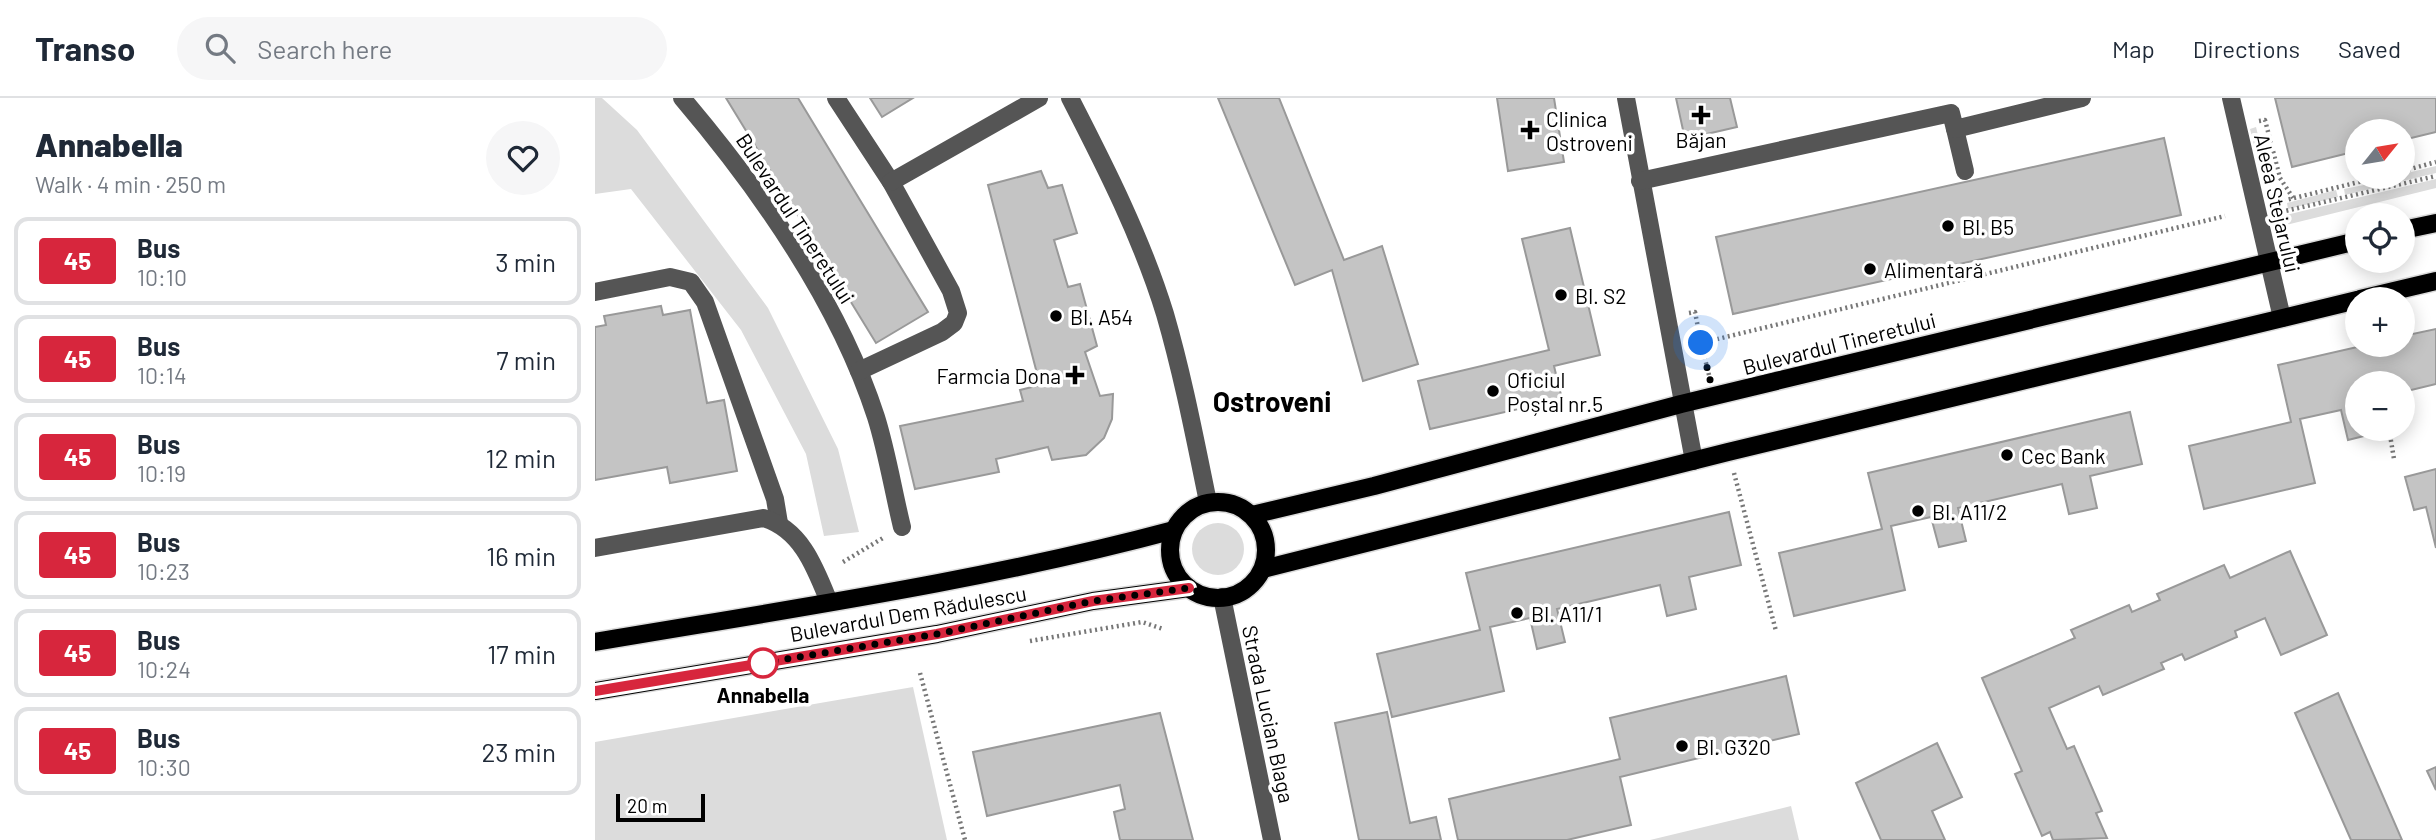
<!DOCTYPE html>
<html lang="en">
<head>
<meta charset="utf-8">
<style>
	:root { --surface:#fff; --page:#f6f6f7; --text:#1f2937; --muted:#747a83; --line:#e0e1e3 }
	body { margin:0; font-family:Barlow,sans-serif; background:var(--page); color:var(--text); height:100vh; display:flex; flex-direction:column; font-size:26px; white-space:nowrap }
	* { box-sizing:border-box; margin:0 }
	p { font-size:23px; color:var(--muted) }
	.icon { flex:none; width:38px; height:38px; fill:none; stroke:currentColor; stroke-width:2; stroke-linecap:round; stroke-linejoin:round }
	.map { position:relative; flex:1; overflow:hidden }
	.details { display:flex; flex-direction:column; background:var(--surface); width:595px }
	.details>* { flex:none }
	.badge { padding:0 14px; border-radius:5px; font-size:24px; line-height:46px }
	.needle { width:46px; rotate:60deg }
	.tools { position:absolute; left:1750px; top:21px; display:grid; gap:14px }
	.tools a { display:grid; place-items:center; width:70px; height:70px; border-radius:50%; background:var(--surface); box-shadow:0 4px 18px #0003; font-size:35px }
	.scale { position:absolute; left:21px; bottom:18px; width:89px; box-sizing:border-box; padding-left:7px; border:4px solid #000; border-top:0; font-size:19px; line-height:24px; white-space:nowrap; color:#000; -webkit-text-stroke:5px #fff; paint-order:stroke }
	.you { position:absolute; width:35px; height:35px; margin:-18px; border:5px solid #fff; border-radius:50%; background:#1a73e8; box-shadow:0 0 0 10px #1a73e833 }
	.map>.badge { position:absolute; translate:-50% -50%; box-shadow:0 0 0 4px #fff }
	.round { display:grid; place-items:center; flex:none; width:74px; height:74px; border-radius:37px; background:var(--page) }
	.headline { display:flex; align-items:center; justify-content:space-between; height:119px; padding:0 35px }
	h1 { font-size:33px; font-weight:800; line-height:52px }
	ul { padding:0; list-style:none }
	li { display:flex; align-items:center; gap:21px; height:88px; margin:0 14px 10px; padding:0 21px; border:4px solid var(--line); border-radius:14px }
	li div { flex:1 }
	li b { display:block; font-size:26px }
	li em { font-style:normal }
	li .badge { min-width:77px; font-weight:700; text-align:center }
	header { display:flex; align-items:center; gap:42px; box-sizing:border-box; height:98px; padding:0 35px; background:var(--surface); border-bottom:2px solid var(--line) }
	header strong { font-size:33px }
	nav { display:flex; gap:38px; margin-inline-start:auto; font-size:24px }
	.search { width:490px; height:63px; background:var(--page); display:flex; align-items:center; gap:18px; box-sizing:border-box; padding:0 24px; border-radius:38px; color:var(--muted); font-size:26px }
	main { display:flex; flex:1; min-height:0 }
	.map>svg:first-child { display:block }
	.green { fill:#dcdcdc }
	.building { fill:#c4c4c4; stroke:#999; stroke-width:2 }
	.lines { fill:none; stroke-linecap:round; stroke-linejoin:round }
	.major-casing { stroke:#dbdbdb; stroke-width:21 }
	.path { stroke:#777; stroke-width:4.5; stroke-dasharray:2 3.5; stroke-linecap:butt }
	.minor { stroke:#555; stroke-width:18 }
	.major { stroke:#000; stroke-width:18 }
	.line-casing { stroke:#fff; stroke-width:16 }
	.line { stroke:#d7263d; stroke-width:10 }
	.walk { stroke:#000; stroke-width:7; stroke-dasharray:0 12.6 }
	.poi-dot { fill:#000; stroke:#fff; stroke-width:2.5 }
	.stop-dot { fill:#fff; stroke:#d7263d; stroke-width:3.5 }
	.labels { text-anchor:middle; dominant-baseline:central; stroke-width:7; stroke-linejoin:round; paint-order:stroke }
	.poi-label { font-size:21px; fill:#000; stroke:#fff; text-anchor:start }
	.street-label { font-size:21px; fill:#000; stroke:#fff }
	.stop-label { font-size:21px; font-weight:bold; fill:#000; stroke:#fff }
	.district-label { font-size:28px; font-weight:bold; fill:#000; stroke:#fff }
</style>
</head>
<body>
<header>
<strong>Transo</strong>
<div class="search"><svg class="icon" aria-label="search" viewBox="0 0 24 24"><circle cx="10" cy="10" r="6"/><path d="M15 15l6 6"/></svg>Search here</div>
<nav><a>Map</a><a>Directions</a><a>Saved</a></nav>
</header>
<main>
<section class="details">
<div class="headline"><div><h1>Annabella</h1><p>Walk · 4 min · 250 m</p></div><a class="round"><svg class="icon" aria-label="heart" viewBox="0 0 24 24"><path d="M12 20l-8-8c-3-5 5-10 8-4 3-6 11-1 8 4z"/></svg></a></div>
<ul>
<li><span class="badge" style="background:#d7263d;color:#fff">45</span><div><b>Bus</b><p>10:10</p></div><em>3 min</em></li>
<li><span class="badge" style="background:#d7263d;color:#fff">45</span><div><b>Bus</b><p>10:14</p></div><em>7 min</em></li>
<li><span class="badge" style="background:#d7263d;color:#fff">45</span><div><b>Bus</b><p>10:19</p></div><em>12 min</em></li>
<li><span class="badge" style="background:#d7263d;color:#fff">45</span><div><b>Bus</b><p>10:23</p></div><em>16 min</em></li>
<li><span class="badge" style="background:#d7263d;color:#fff">45</span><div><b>Bus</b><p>10:24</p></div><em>17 min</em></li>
<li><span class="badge" style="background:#d7263d;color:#fff">45</span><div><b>Bus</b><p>10:30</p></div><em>23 min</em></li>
</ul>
</section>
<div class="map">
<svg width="1841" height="742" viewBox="0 0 1841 742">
	<rect width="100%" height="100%" fill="#fff"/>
	<g class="green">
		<polygon points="0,0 7,0 42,32 173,210 243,351 264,434 229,438 211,356 146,232 36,91 0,96"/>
		<polygon points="1661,29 1673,79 1667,80 1655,31"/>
		<polygon points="1841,68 1841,75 1750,97 1749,91 1808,79 1808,76"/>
		<polygon points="1841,81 1841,90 1687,128 1691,147 1681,140 1674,121"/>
		<polygon points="1741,92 1743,99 1693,111 1692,105"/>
		<circle cx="623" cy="451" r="26"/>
		<polygon points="318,589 352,742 0,742 0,644"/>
		<polygon points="1196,708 1204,742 1055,742"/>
	</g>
	<g class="building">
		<polygon points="131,0 203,0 333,214 281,245"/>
		<polygon points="275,0 318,0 287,19"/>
		<polygon points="623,0 684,0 749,162 787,148 823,266 768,283 737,172 700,187"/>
		<polygon points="902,0 959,0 969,64 913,73"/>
		<polygon points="1081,0 1135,0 1142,29 1090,41"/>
		<polygon points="1680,0 1841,0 1841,34 1808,42 1808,33 1762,33 1762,53 1697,69"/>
		<polygon points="1569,40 1586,117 1138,216 1121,139"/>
		<polygon points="446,73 453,90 467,87 482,135 459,142 473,189 485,186 502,248 490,254 505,298 518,296 517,321 509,340 491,357 457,362 453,349 401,361 404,374 320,391 305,328 428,303 425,292 445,287 393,87"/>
		<polygon points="975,130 1005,257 959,268 967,301 835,331 823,283 954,252 927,141"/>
		<polygon points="66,208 68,217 95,212 112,305 129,302 142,373 75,385 72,369 0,382 0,229 11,227 9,218"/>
		<polygon points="1841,231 1841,286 1808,294 1808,285 1762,285 1762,331 1780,331 1781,335 1753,342 1746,312 1705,321 1720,385 1609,411 1594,348 1696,324 1683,267 1771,247 1808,247 1808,238"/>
		<polygon points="1535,314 1547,366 1495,378 1502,410 1474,416 1467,386 1363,410 1371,443 1344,449 1336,419 1296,428 1310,492 1199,518 1184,455 1287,431 1273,375"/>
		<polygon points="1841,371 1841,450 1831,409 1819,412 1810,379"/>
		<polygon points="1134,414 1146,467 1094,479 1101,511 1072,518 1065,487 962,511 970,544 942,551 935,520 895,529 909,593 797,619 782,556 885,532 871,475"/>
		<polygon points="1695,453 1732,537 1686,557 1670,520 1640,533 1642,539 1590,562 1587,556 1566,565 1569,571 1508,597 1504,588 1454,610 1472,651 1479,648 1507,713 1501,715 1512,740 1458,742 1455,734 1447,738 1420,676 1427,673 1387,580 1480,540 1476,532 1534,507 1537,514 1565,502 1562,496 1629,467 1635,480"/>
		<polygon points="1191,578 1204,636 1025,679 1036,727 972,742 863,742 854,701 1025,661 1015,620"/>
		<polygon points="1743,595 1807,742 1756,742 1700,615"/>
		<polygon points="792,614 815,725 841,719 846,742 764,742 740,625"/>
		<polygon points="565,615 598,742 525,742 519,714 530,711 525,687 392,718 378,654"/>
		<polygon points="1342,645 1367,699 1337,713 1350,742 1286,742 1261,685"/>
		<polygon points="1841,669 1841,692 1832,673"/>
	</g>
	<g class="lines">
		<defs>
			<g id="major">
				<polyline points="1808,132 1841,125"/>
				<polyline points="1765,201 1841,183"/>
				<circle cx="623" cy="452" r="48"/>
				<polyline points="657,417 779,388 1086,306 1762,143"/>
				<polyline points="668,471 1133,354 1762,202"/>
				<path d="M0,544c194,-33 389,-61 579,-112"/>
				<polyline points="0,593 342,536 498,503 594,490"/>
			</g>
		</defs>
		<use href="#major" class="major-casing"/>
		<g class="path">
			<polyline points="1664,23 1670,22 1685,80 1698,100"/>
			<polyline points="1808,73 1841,64"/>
			<polyline points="1683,104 1784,79"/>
			<polyline points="1686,114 1841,78"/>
			<polyline points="1094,215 1100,214 1106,245"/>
			<polyline points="1114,277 1106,245 1630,118"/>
			<polyline points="1794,331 1799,361"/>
			<polyline points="1139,375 1181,533"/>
			<polyline points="248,464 288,440"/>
			<polyline points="435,543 547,524 568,531"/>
			<polyline points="325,575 370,742"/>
		</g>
		<g class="minor">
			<path d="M87,0c79,93 156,202 194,319 11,35 17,73 26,110"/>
			<polyline points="241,0 296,84 356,193 363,215 359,225 347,234 264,273"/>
			<path d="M475,0c36,70 72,141 95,216 18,62 30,125 43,188"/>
			<polyline points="1031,0 1099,363"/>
			<polyline points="1636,0 1687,220"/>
			<polyline points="1360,31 1370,73"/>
			<polyline points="1045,83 1356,15 1360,31 1487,0"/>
			<polyline points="296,84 444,0"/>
			<polyline points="0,194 75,179 96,184 110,204 180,401 184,425"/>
			<path d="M0,450l168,-30c38,11 52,49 66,84"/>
			<polyline points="627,499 677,742"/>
		</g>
		<use href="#major" class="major"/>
	</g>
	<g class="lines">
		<defs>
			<polyline id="line" points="0,593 342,536 498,503 594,490"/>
		</defs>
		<use href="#line" class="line-casing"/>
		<use href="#line" class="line"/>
		<polyline class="walk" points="168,565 342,536 498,503 594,490 617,499 638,497 658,485 668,471 672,456 670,439 657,417 779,388 1119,298 1106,245"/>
	</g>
	<g class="poi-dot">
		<path d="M1102.5 6.5h7v7h7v7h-7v7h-7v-7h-7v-7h7z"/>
		<path d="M931.5 21.5h7v7h7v7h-7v7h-7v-7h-7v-7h7z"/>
		<circle cx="1353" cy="128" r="7"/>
		<circle cx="1275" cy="171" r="7"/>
		<circle cx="966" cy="197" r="7"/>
		<circle cx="461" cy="218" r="7"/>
		<path d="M476.5 266.5h7v7h7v7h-7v7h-7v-7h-7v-7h7z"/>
		<circle cx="898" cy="293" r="7"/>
		<circle cx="1412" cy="357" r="7"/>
		<circle cx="1323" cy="413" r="7"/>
		<circle cx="922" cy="515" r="7"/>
		<circle cx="1087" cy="648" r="7"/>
	</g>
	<circle class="stop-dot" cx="168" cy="565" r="14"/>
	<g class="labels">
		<g class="poi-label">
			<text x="951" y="20">Clinica<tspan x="951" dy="24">Ostroveni</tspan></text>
			<text x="1106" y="41" text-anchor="middle">Băjan</text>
			<text x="1367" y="128">Bl. B5</text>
			<text x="1289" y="171">Alimentară</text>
			<text x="980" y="197">Bl. S2</text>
			<text x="475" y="218">Bl. A54</text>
			<text x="466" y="277" text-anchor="end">Farmcia Dona</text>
			<text x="912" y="281">Oficiul<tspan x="912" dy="24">Poștal nr.5</tspan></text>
			<text x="1426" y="357">Cec Bank</text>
			<text x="1337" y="413">Bl. A11/2</text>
			<text x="936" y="515">Bl. A11/1</text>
			<text x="1101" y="648">Bl. G320</text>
		</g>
		<g class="street-label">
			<text transform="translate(1683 105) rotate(77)">Aleea Stejarului</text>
			<text transform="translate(201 120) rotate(57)">Bulevardul Tineretului</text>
			<text transform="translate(1244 245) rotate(-14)">Bulevardul Tineretului</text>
			<text transform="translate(313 515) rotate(-10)">Bulevardul Dem Rădulescu</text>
			<text transform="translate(674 616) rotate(78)">Strada Lucian Blaga</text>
		</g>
		<g class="stop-label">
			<text x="168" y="596">Annabella</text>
		</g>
		<g class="district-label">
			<text x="677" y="303">Ostroveni</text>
		</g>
	</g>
</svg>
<div class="tools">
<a><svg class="needle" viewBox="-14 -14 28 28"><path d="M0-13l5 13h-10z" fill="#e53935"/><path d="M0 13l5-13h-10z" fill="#747a83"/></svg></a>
<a><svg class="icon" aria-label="locate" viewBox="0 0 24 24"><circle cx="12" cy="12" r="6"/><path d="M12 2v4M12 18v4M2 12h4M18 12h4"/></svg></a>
<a>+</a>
<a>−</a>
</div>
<div class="scale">20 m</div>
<div class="you" style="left:1106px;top:245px"></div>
</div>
</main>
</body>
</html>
